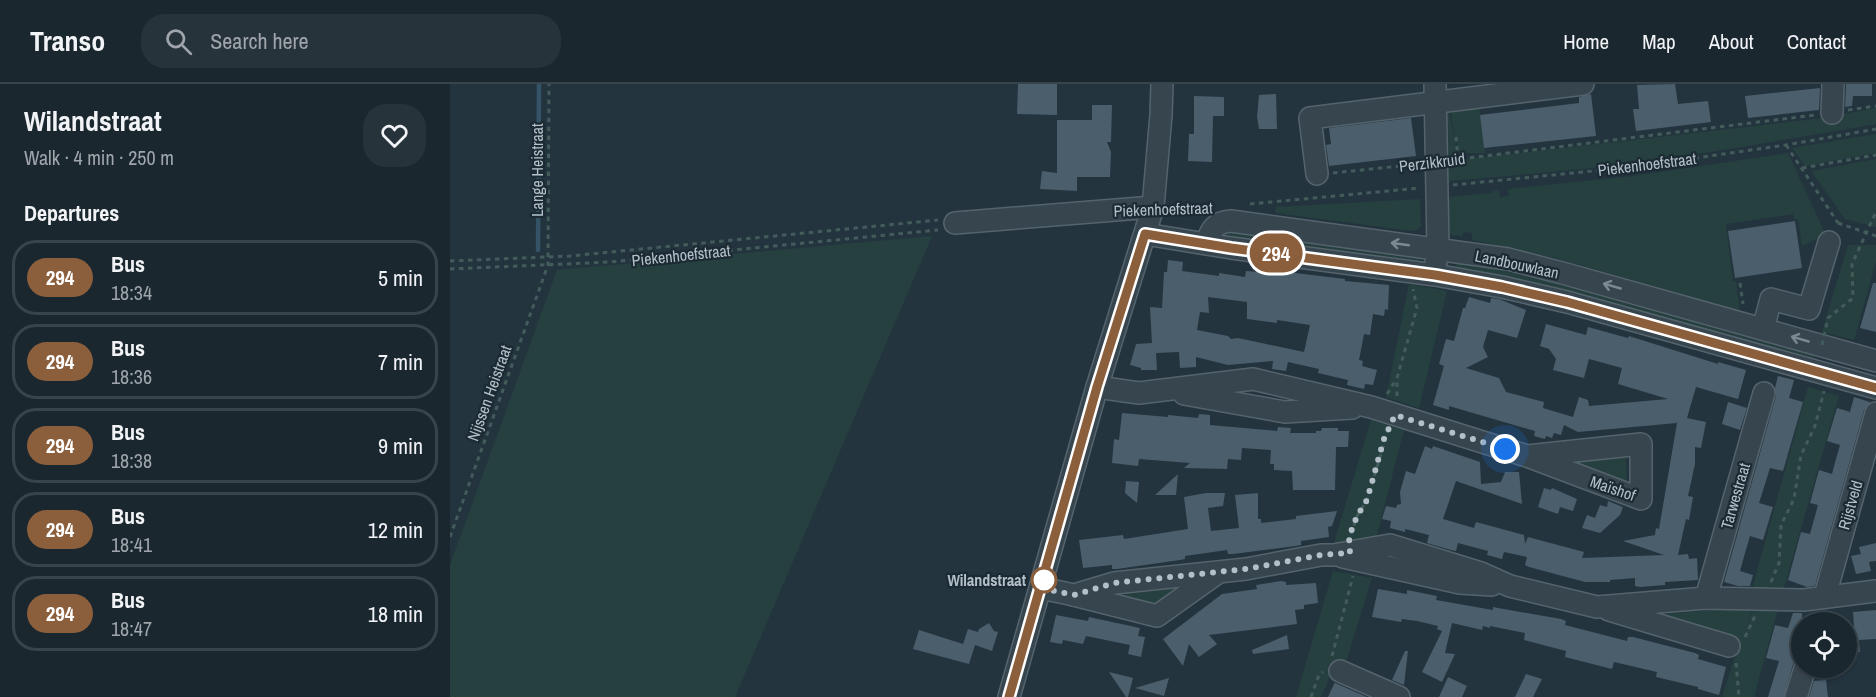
<!DOCTYPE html>
<html lang="en">
<head>
<meta charset="utf-8">
<style>
	:root { --surface:#1a272f; --page:#27333b; --text:#f1f3f6; --muted:#9fa5aa; --line:#38444b }
	body { margin:0; font-family:"Archivo Narrow",sans-serif; background:var(--page); color:var(--text); height:100vh; display:flex; flex-direction:column; font-size:22px; white-space:nowrap }
	* { box-sizing:border-box; margin:0 }
	p { font-size:20px; color:var(--muted) }
	.icon { flex:none; width:33px; height:33px; fill:none; stroke:currentColor; stroke-width:2; stroke-linecap:round; stroke-linejoin:round }
	.map { position:relative; flex:1; overflow:hidden }
	.side { display:flex; flex-direction:column; background:var(--surface); width:450px }
	.side>* { flex:none }
	.badge { padding:0 12px; border-radius:20px; font-size:21px; line-height:39px }
	.tools { position:absolute; left:1341px; top:528px; display:grid; gap:12px }
	.tools a { display:grid; place-items:center; width:66px; height:66px; border-radius:50%; background:var(--surface); box-shadow:0 2px 4px #0004,0 0 0 2px var(--line); font-size:30px }
	.you { position:absolute; width:30px; height:30px; margin:-15px; border:4px solid #fff; border-radius:50%; background:#1a73e8; box-shadow:0 0 0 9px #1a73e833 }
	.map>.badge { position:absolute; translate:-50% -50%; box-shadow:0 0 0 3px #fff }
	h2 { padding:0 24px; font-size:22px; line-height:54px }
	.round { display:grid; place-items:center; flex:none; width:63px; height:63px; border-radius:24px; background:var(--page) }
	.head { display:flex; align-items:center; justify-content:space-between; height:102px; padding:0 24px }
	h1 { font-size:28px; font-weight:700; line-height:45px }
	ul { padding:0; list-style:none }
	li { display:flex; align-items:center; gap:18px; height:75px; margin:0 12px 9px; padding:0 12px; border:3px solid var(--line); border-radius:24px }
	li div { flex:1 }
	li b { display:block; font-size:22px }
	li em { font-style:normal }
	li .badge { min-width:66px; font-weight:700; text-align:center }
	header { display:flex; align-items:center; gap:36px; box-sizing:border-box; height:84px; padding:0 30px; background:var(--surface); border-bottom:2px solid var(--line) }
	header strong { font-size:28px }
	nav { display:flex; gap:33px; margin-inline-start:auto; font-size:21px }
	.search { width:420px; height:54px; background:var(--page); display:flex; align-items:center; gap:15px; box-sizing:border-box; padding:0 21px; border-radius:24px; color:var(--muted); font-size:22px }
	main { display:flex; flex:1; min-height:0 }
	.map>svg:first-child { display:block }
	.green { fill:#25403f }
	.lines { fill:none; stroke-linecap:round; stroke-linejoin:round }
	.stream { stroke:#355367; stroke-width:4.5 }
	.building { fill:#4b5e6b; fill-rule:evenodd }
	.minor-casing { stroke:#55636d; stroke-width:24 }
	.path { stroke:#435c5b; stroke-width:3; stroke-dasharray:4.5 4.5; stroke-linecap:butt }
	.minor { stroke:#37454f; stroke-width:21 }
	.path-bridge { stroke:#435c5b; stroke-width:3; stroke-dasharray:4.5 4.5; stroke-linecap:butt }
	.oneway { stroke:#7b8993 }
	.line-casing { stroke:#fff; stroke-width:14 }
	.line { stroke:#8b5e3c; stroke-width:9 }
	.walk { stroke:#b3c0ca; stroke-width:6; stroke-dasharray:0 10.8 }
	.stop-dot { fill:#fff; stroke:#8b5e3c; stroke-width:3 }
	.labels { text-anchor:middle; dominant-baseline:central; stroke-width:4.5; stroke-linejoin:round; paint-order:stroke }
	.street-label { font-size:16px; fill:#b3c0ca; stroke:#1c2a34 }
	.stop-label { font-size:16px; font-weight:bold; fill:#b3c0ca; stroke:#1c2a34; text-anchor:end }
</style>
</head>
<body>
<header>
<strong>Transo</strong>
<div class="search"><svg class="icon" aria-label="search" viewBox="0 0 24 24"><circle cx="10" cy="10" r="6"/><path d="M15 15l6 6"/></svg>Search here</div>
<nav><a>Home</a><a>Map</a><a>About</a><a>Contact</a></nav>
</header>
<main>
<section class="side">
<div class="head"><div><h1>Wilandstraat</h1><p>Walk · 4 min · 250 m</p></div><a class="round"><svg class="icon" aria-label="heart" viewBox="0 0 24 24"><path d="M12 20l-8-8c-3-5 5-10 8-4 3-6 11-1 8 4z"/></svg></a></div>
<h2>Departures</h2>
<ul>
<li><span class="badge" style="background:#8b5e3c;color:#fff">294</span><div><b>Bus</b><p>18:34</p></div><em>5 min</em></li>
<li><span class="badge" style="background:#8b5e3c;color:#fff">294</span><div><b>Bus</b><p>18:36</p></div><em>7 min</em></li>
<li><span class="badge" style="background:#8b5e3c;color:#fff">294</span><div><b>Bus</b><p>18:38</p></div><em>9 min</em></li>
<li><span class="badge" style="background:#8b5e3c;color:#fff">294</span><div><b>Bus</b><p>18:41</p></div><em>12 min</em></li>
<li><span class="badge" style="background:#8b5e3c;color:#fff">294</span><div><b>Bus</b><p>18:47</p></div><em>18 min</em></li>
</ul>
</section>
<div class="map">
<svg width="1426" height="613" viewBox="0 0 1426 613">
	<rect width="100%" height="100%" fill="#23343f"/>
	<g class="green">
		<polygon points="1029,19 1035,69 1009,69 1002,38 1001,25"/>
		<polygon points="992,23 998,25 1005,53 1006,70 992,72"/>
		<path d="M1426,24v16c-75,13 -151,26 -227,37 -66,9 -133,14 -201,20v-3l-6,1v-17l381,-44z"/>
		<polygon points="1426,50 1426,69 1355,82 1342,64"/>
		<polygon points="1338,69 1376,151 1352,162 1348,135 1344,135 1343,130 1276,140 1283,197 1286,197 1290,227 1105,174 1022,156 1022,149 1014,148 1012,152 997,150 995,113 1042,109 1043,106 1049,106 1050,113 1059,112 1058,105 1183,92"/>
		<polygon points="1426,75 1426,143 1395,135 1361,87"/>
		<polygon points="970,115 971,142 967,146 962,147 825,129 826,123"/>
		<polygon points="770,145 971,169 968,181 768,153"/>
		<polygon points="482,152 285,613 0,613 0,481 107,186"/>
		<polygon points="1398,161 1426,161 1426,178 1404,256 1372,248"/>
		<polygon points="1007,174 1057,179 1367,266 1362,282 1006,186"/>
		<polygon points="959,200 997,207 969,324 936,313"/>
		<polygon points="1358,303 1389,312 1334,504 1302,505"/>
		<polygon points="921,336 954,346 926,455 883,462"/>
		<polygon points="1176,368 1177,402 1107,375"/>
		<polygon points="883,487 922,494 895,581 884,583 871,613 846,613"/>
		<polygon points="746,497 705,524 646,512"/>
		<polygon points="1303,523 1297,541 1303,526 1328,525 1304,613 1272,613 1289,560 1190,532"/>
	</g>
	<g class="lines">
		<polyline class="stream" points="88,166 89,0"/>
	</g>
	<g class="building">
		<polygon points="568,0 607,0 607,31 567,30"/>
		<polygon points="1225,0 1228,20 1258,17 1261,38 1186,47 1183,25 1189,25 1187,1"/>
		<polygon points="1396,0 1422,0 1422,12 1403,12 1402,22 1395,23"/>
		<polygon points="1370,4 1369,26 1298,34 1295,12"/>
		<polygon points="826,10 827,45 809,45 807,33 809,11"/>
		<polygon points="1141,10 1146,52 1034,64 1030,31 1129,19 1129,13"/>
		<polygon points="744,12 774,13 774,32 763,32 762,78 738,77 739,50 744,50"/>
		<polygon points="642,21 662,21 661,58 657,58 661,68 660,93 627,93 627,107 590,105 592,87 607,89 607,36 642,36"/>
		<polygon points="961,34 966,72 879,82 876,61 881,60 879,44"/>
		<polygon points="1345,137 1352,184 1285,194 1278,147"/>
		<path d="M718,176l15,2 -1,9 37,5v-3l26,4 1,-6 15,1v-3l84,10v2l44,4 -1,25 -3,-1 -1,7 -11,-2 -3,21 -6,-1 -5,26 4,1 -1,5 15,4 -4,15 -8,-1 -1,5 -17,-4 1,-5 -30,-7 1,-4 -31,-7 -2,9 -14,-2 1,-8 -45,4 -32,-8v10l-16,1 -1,-16 -23,1 1,17h-16v-2l-11,-3 6,-21 16,-1 -2,-36 12,1 2,-36h3zM758,213l39,5v17l30,4v-3l33,5 -6,27 -66,-14 -7,1 -3,-3 -31,-6 3,-18 9,1z"/>
		<polygon points="1423,199 1426,199 1426,248 1410,244"/>
		<polygon points="1019,213 1040,219 1041,214 1049,215 1076,226 1067,254 1038,246 1033,263 1038,273 1016,284 1049,294 1056,308 1094,318 1093,324 1123,333 1129,313 1138,316 1139,322 1218,315 1168,300 1172,284 1139,275 1134,294 1103,286 1106,275 1099,265 1090,262 1096,240 1136,251 1138,243 1178,254 1179,252 1268,280 1268,278 1296,286 1288,315 1246,303 1237,334 1256,338 1251,364 1245,363 1245,380 1238,412 1243,413 1239,436 1236,435 1228,471 1238,470 1239,475 1247,474 1248,496 1215,498 1215,501 1190,503 1185,502 1185,494 1160,496 1160,498 1135,498 1079,483 1075,481 1077,473 1054,468 1052,475 1037,471 1038,467 1008,459 1006,467 1001,466 977,459 979,451 955,445 955,448 940,444 941,437 932,435 936,422 946,424 947,421 951,420 950,408 956,387 965,390 975,362 982,365 983,362 1030,378 1031,400 1051,398 1055,388 1069,388 1072,420 1006,397 993,435 1024,444 1026,438 1074,451 1075,460 1078,453 1134,468 1132,474 1214,471 1173,457 1205,451 1206,444 1209,445 1227,339 1128,348 1114,341 1111,351 1104,349 1102,354 1096,352 1095,355 1084,352 1085,347 999,322 999,326 983,321 994,282 989,280 996,255 1004,257 1013,224 1015,224"/>
		<polygon points="1328,292 1344,296 1339,314 1353,318 1333,387 1320,384 1309,419 1323,423 1313,456 1300,452 1295,469 1290,487 1303,491 1300,502 1288,502 1274,498 1326,312 1325,304"/>
		<polygon points="1404,313 1420,318 1414,326 1365,502 1357,503 1338,496 1351,448 1360,450 1368,421 1360,419 1369,386 1382,390 1386,375 1390,361 1377,357 1387,324 1400,328"/>
		<polygon points="1278,318 1297,324 1290,346 1272,340"/>
		<polygon points="672,329 718,333 718,331 748,334 749,330 760,331 760,341 827,347 828,343 841,344 840,349 866,349 866,347 871,347 872,344 888,344 888,347 899,347 898,363 886,363 885,406 843,406 842,387 824,386 824,380 820,380 821,366 792,364 791,376 778,375 777,385 734,384 740,379 689,375 688,382 662,379 664,355 669,356"/>
		<polygon points="728,390 726,411 705,411"/>
		<polygon points="676,397 689,398 687,419 675,409"/>
		<polygon points="1094,404 1101,406 1102,404 1127,415 1123,427 1110,423 1108,430 1088,423"/>
		<polygon points="756,409 775,409 773,422 758,424 761,447 789,444 785,411 808,409 808,435 811,435 811,439 846,435 846,432 887,427 882,442 878,443 879,453 851,457 851,461 846,462 783,470 778,470 777,466 735,472 735,475 730,476 667,485 662,485 662,481 633,484 629,456 673,451 674,455 738,445 734,413"/>
		<polygon points="1158,417 1173,423 1170,431 1150,449 1132,444 1137,431 1145,434 1150,421 1157,423"/>
		<polygon points="1426,459 1426,477 1419,478 1421,487 1406,490 1401,472 1411,470 1409,463"/>
		<polygon points="831,497 836,498 836,501 866,499 868,519 854,521 854,525 845,526 847,540 759,551 767,560 749,573 739,560 733,582 713,555 772,510 807,505 806,501"/>
		<polygon points="928,505 957,510 957,506 987,512 986,516 1043,526 1043,523 1048,524 1111,535 1116,537 1115,541 1177,557 1178,553 1183,553 1245,569 1249,571 1248,575 1276,583 1269,611 1248,605 1248,603 1206,593 1207,588 1164,578 1162,585 1115,573 1116,567 1074,556 1075,549 1040,542 1040,544 1033,542 1032,546 1002,539 995,569 1005,570 992,598 972,588 992,547 987,545 988,542 967,537 952,535 951,538 922,533"/>
		<polygon points="1426,526 1426,555 1409,556 1410,568 1397,569 1397,541 1404,543 1403,528"/>
		<polygon points="1343,529 1352,529 1352,560 1348,574 1343,580 1334,613 1318,613 1329,577 1316,574 1325,541 1338,544"/>
		<polygon points="606,531 638,537 639,533 690,544 688,552 695,553 691,573 678,570 680,561 636,552 633,560 613,556 612,560 600,558"/>
		<polygon points="539,539 544,547 548,548 542,567 525,561 519,580 463,565 469,546 513,560 518,545 528,548 529,545"/>
		<polygon points="837,551 839,565 803,570 802,566"/>
		<polygon points="955,567 958,567 954,601 942,596"/>
		<polygon points="659,588 683,594 678,613 676,613"/>
		<polygon points="1076,590 1092,595 1083,613 1065,613"/>
		<polygon points="998,593 1017,602 1012,613 989,613"/>
		<polygon points="719,594 714,612 685,604"/>
		<polygon points="1376,596 1378,613 1359,613 1364,597"/>
		<polygon points="885,598 885,599 917,613 878,613"/>
	</g>
	<g class="lines">
		<defs>
			<g id="minor">
				<polyline points="985,0 988,165 986,178"/>
				<polyline points="1382,29 1383,0"/>
				<polyline points="867,90 860,34 1133,0"/>
				<polyline points="505,139 703,123"/>
				<polyline points="695,150 781,164 985,191 1052,203 1117,218 1426,304"/>
				<path d="M757,160c3,-15 9,-22 24,-23l277,38 58,15 310,87"/>
				<polyline points="1313,245 1321,215 1359,225 1379,158"/>
				<polyline points="647,303 689,309 803,295 921,323 1077,372 1191,360 1191,415 1077,372"/>
				<polyline points="734,310 835,328 902,324"/>
				<polyline points="893,473 1010,499 1042,501"/>
				<polyline points="591,504 624,511 664,499 796,485 871,471 883,471 940,461 1031,489 1060,502 1147,523 1256,514 1354,516 1426,507"/>
				<polyline points="624,511 707,532 766,490"/>
				<polyline points="1375,512 1426,329"/>
				<polyline points="1256,514 1314,309"/>
				<polyline points="1159,526 1279,562"/>
				<polyline points="890,587 949,613"/>
				<polyline points="559,613 647,303 703,123 711,31 712,0"/>
				<polyline points="1346,613 1355,584"/>
			</g>
		</defs>
		<use href="#minor" class="minor-casing"/>
		<g class="path">
			<polyline points="1398,26 1426,22"/>
			<polyline points="1006,53 1008,75"/>
			<polyline points="1336,61 1388,139"/>
			<polyline points="1002,76 1365,31"/>
			<polyline points="1352,84 1426,71"/>
			<polyline points="883,89 969,80"/>
			<polyline points="1003,101 1183,83 1336,61 1426,45"/>
			<polyline points="800,120 970,104"/>
			<polyline points="719,123 761,123"/>
			<polyline points="1388,139 1426,152"/>
			<polyline points="0,177 120,172 488,136"/>
			<polyline points="0,185 160,178 488,146"/>
			<polyline points="1290,199 1293,220"/>
			<polyline points="937,310 946,296"/>
			<polyline points="947,312 947,294 967,224 963,205"/>
			<polyline points="901,450 907,432 917,416 938,347"/>
			<polyline points="0,453 98,181 99,0"/>
			<polyline points="1321,498 1329,479 1331,441 1344,415 1351,371 1365,342 1374,307"/>
			<polyline points="1295,553 1305,532"/>
			<polyline points="882,572 903,492"/>
			<polyline points="1286,579 1289,613"/>
			<polyline points="861,613 869,591 873,588"/>
		</g>
		<use href="#minor" class="minor"/>
		<polyline class="path-bridge" points="1372,261 1378,234 1403,214 1402,180 1426,128"/>
	</g>
	<defs><path id="oneway-shaft" d="M-6 0H5M1.5-3L5.5 0L1.5 3" fill="none" stroke-width="1.6" stroke-linecap="round" stroke-linejoin="round" transform="scale(1.5)"/></defs>
	<g class="oneway">
		<use href="#oneway-shaft" transform="translate(950 160) rotate(-172)"/>
		<use href="#oneway-shaft" transform="translate(1162 202) rotate(-164)"/>
		<use href="#oneway-shaft" transform="translate(1350 255) rotate(-164)"/>
	</g>
	<g class="lines">
		<defs>
			<polyline id="line" points="559,613 647,303 695,150 781,164 985,191 1052,203 1117,218 1426,304"/>
		</defs>
		<use href="#line" class="line-casing"/>
		<use href="#line" class="line"/>
		<polyline class="walk" points="594,496 591,504 624,511 664,499 796,485 871,471 900,469 899,453 907,432 917,416 934,355 945,331 1055,365"/>
	</g>
	<circle class="stop-dot" cx="594" cy="496" r="12"/>
	<g class="labels">
		<g class="street-label">
			<text transform="translate(982 78) rotate(-7)">Perzikkruid</text>
			<text transform="translate(1197 80) rotate(-7)">Piekenhoefstraat</text>
			<text transform="translate(87 86) rotate(-90)">Lange Heistraat</text>
			<text transform="translate(713 125) rotate(-2)">Piekenhoefstraat</text>
			<text transform="translate(231 171) rotate(-6)">Piekenhoefstraat</text>
			<text transform="translate(1067 180) rotate(12)">Landbouwlaan</text>
			<text transform="translate(39 309) rotate(-70)">Nijssen Heistraat</text>
			<text transform="translate(1163 404) rotate(19)">Maïshof</text>
			<text transform="translate(1285 412) rotate(-74)">Tarwestraat</text>
			<text transform="translate(1400 421) rotate(-74)">Rijstveld</text>
		</g>
		<g class="stop-label">
			<text x="576" y="496">Wilandstraat</text>
		</g>
	</g>
</svg>
<div class="tools">
<a><svg class="icon" aria-label="locate" viewBox="0 0 24 24"><circle cx="12" cy="12" r="6"/><path d="M12 2v4M12 18v4M2 12h4M18 12h4"/></svg></a>
</div>
<div class="you" style="left:1055px;top:365px"></div>
<b class="badge" style="left:826px;top:169px;background:#8b5e3c;color:#fff">294</b>
</div>
</main>
</body>
</html>
